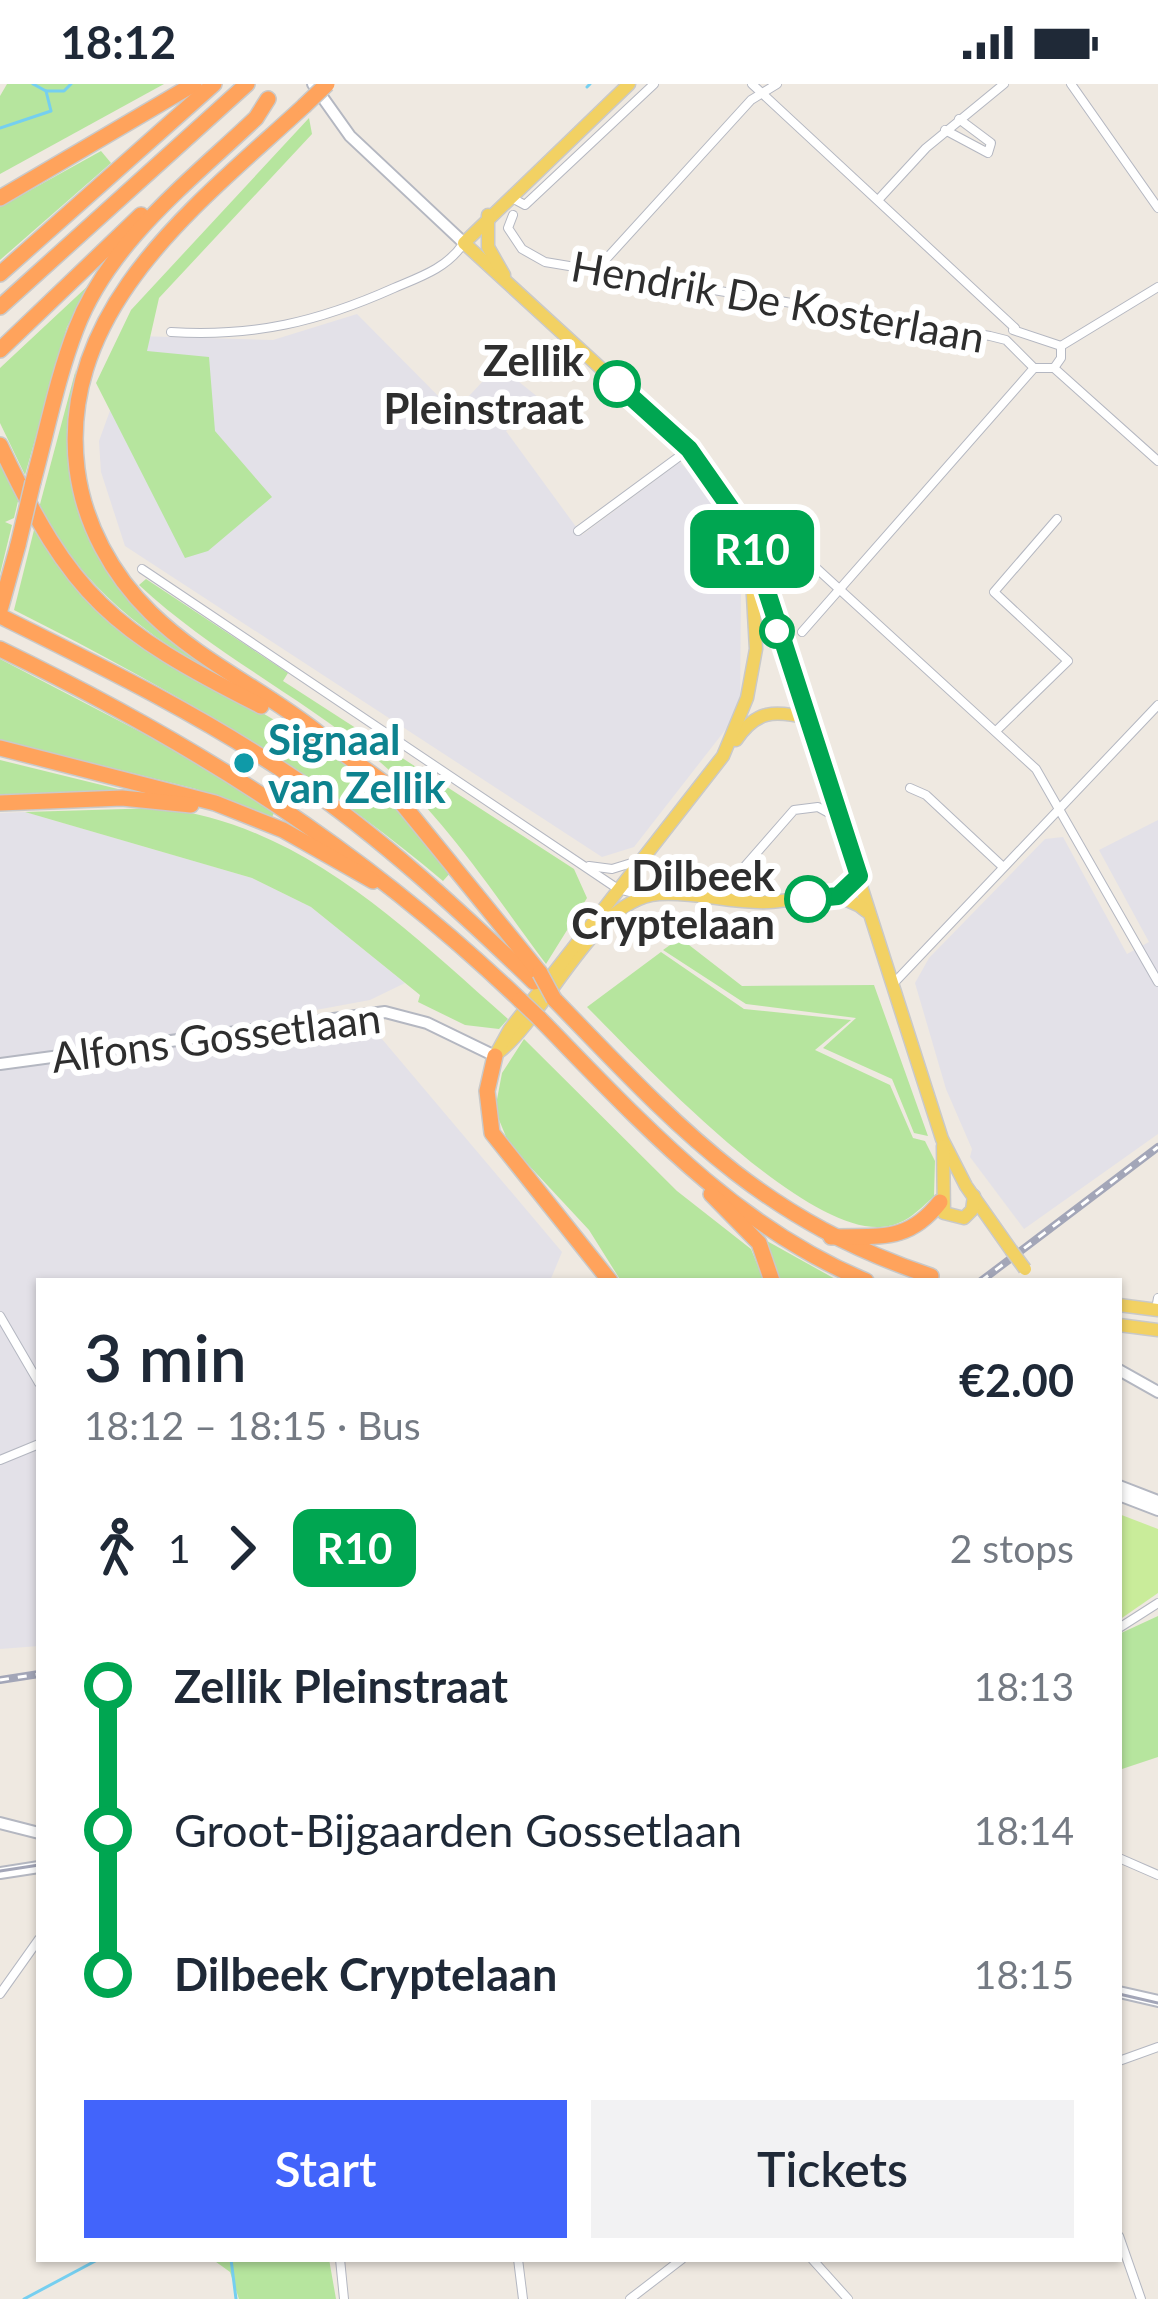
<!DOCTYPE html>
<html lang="en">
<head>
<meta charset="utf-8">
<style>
	:root { --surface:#fff; --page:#f2f2f3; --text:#1f2937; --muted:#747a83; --accent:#4264fb }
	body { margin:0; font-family:Lato,sans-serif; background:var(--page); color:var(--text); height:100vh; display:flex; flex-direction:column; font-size:45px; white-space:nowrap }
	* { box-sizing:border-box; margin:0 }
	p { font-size:39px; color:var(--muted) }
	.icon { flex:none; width:66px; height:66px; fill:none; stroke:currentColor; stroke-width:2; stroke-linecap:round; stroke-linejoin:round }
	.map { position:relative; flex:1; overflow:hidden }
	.sheet { position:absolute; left:36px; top:1194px; width:1086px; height:984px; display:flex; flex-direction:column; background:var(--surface); border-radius:0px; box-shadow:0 3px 9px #0004 }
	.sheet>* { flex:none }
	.badge { padding:0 24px; border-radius:18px; font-size:42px; line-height:78px }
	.map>.badge { position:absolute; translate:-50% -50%; box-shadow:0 0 0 6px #fff }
	.legs { display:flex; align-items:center; gap:18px; height:132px; padding:0 48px; font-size:39px }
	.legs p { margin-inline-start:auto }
	.head { display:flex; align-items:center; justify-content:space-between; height:204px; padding:0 48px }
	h1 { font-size:66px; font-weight:600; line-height:90px }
	.button { display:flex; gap:24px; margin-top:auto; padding:24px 48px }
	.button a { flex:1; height:138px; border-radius:0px; background:var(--accent); color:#fff; font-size:48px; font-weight:600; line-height:138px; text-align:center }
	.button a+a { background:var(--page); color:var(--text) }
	ul { padding:0 48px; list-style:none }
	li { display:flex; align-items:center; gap:42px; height:144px; font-size:45px }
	li i { display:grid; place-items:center; width:18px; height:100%; margin:0 15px; background:currentColor }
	li i::after { content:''; width:30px; height:30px; margin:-15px; border:9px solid; border-radius:50%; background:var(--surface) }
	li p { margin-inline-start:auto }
	li:first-child i { background:linear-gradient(#0000 50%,currentColor 0) }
	li:last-child i { background:linear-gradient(currentColor 50%,#0000 0) }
	.status { display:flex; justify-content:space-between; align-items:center; height:84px; padding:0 60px; background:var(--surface); direction:ltr }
	.status svg { height:33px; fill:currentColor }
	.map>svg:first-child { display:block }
	.industrial { fill:#e3e1e8 }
	.green { fill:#b6e59e }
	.pitch { fill:#c9ec9a }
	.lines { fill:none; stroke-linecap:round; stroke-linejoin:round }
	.stream { stroke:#75cff0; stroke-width:3 }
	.minor-casing { stroke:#b4b7c1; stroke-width:10 }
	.tertiary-casing { stroke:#b4b7c1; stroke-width:14 }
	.secondary-casing { stroke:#b4b7c1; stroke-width:14 }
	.primary-casing { stroke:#c9c9c9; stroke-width:15 }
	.motorway-casing { stroke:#c9c9c9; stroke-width:18 }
	.minor { stroke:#fff; stroke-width:8 }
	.tertiary { stroke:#fff; stroke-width:10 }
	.secondary { stroke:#fff; stroke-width:10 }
	.primary { stroke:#f2d163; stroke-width:12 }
	.motorway { stroke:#ffa35c; stroke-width:15 }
	.tram { stroke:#a3a6b8; stroke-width:3 }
	.rail-casing { stroke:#a3a6b8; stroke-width:8 }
	.rail { stroke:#fff; stroke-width:3; stroke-dasharray:9; stroke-linecap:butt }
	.primary-bridge-casing { stroke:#c9c9c9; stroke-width:15; stroke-linecap:butt }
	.motorway-bridge-casing { stroke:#c9c9c9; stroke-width:18; stroke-linecap:butt }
	.primary-bridge { stroke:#f2d163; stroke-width:12 }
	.motorway-bridge { stroke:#ffa35c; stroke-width:15 }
	.line-1-casing { stroke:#fff; stroke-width:27 }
	.line-1 { stroke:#00a651; stroke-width:18 }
	.stop-1-dot { fill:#fff; stroke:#00a651; stroke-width:6 }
	.culture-dot { fill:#0f9aa8; stroke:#fff; stroke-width:4.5 }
	.labels { text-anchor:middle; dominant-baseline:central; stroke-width:12; stroke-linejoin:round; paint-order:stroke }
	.street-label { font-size:42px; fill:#2e2e2e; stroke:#fff }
	.stop-label { font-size:42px; font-weight:bold; fill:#2e2e2e; stroke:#fff; text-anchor:end }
	.culture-label { font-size:42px; font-weight:bold; fill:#0d838f; stroke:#fff; text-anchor:start }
</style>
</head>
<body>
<div class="status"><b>18:12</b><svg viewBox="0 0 49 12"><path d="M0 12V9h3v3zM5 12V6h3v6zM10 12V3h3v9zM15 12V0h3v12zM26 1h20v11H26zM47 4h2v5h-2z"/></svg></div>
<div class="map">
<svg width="1158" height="2215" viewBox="0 0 1158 2215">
	<rect width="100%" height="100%" fill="#efe9e1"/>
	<g class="industrial">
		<polygon points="357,230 454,328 498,281 544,318 506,347 582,451 680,378 708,410 741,505 740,627 634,763 602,773 125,462 101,388 99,357 137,252 273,256"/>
		<polygon points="25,728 252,794 311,823 405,899 370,916 305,928 308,950 371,942 562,1168 550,1197 39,1197 39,1562 0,1565 0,729"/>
		<polygon points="1158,736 1158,1050 1024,1145 970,1073 972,1065 946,1005 915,899 929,874 1045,755 1063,753 1127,870 1149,858 1099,766"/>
	</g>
	<g class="green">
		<polygon points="7,0 164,0 0,90 0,12"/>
		<polygon points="309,34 312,50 159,214 147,267 209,273 215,347 272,413 208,467 185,474 96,299 131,226"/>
		<polygon points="101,67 111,79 0,176 0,123"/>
		<polygon points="91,199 67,243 25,391 0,339 0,284"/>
		<path d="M76,285l-8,54 6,66 46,98 43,48 62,44c-80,-43 -141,-91 -186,-171z"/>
		<polygon points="0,374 19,413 14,434 5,438 12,441 0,490"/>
		<path d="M34,446l36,52 52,48 242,143 87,99 -8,9c-135,-114 -272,-192 -429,-271z"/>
		<path d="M146,495l142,94 -5,8 291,188 13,29 -41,66c-54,-72 -106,-155 -177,-211 -75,-60 -159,-102 -230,-168z"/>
		<polygon points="0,575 181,669 275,727 272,733 196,705 0,656"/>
		<polygon points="0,676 122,706 0,713"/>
		<path d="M159,724c142,15 248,122 349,211l-9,10 -34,-4 -47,-23 2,-7 -109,-88 -59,-29 -227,-66z"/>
		<polygon points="680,854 742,902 874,901 928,1052 914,1049 892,995 823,964 856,934 746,920 663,866"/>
		<path d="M661,868l83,57 107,11 -36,30 75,35 23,53 12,3 10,20 -1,35c-17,16 -30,30 -54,31 -81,4 -237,-164 -293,-220z"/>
		<polygon points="524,955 677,1107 751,1165 764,1197 621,1197 589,1146 509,1060 495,1026 502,989"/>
		<polygon points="767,1157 837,1196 780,1197"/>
		<polygon points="1158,1532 1158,1673 1119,1686 1119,1550"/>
		<polygon points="212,2175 329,2175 336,2215 239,2215 230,2188"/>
	</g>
	<polygon class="pitch" points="1119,1430 1158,1445 1158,1509 1119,1536"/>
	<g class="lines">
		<g class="stream">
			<polyline points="33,0 46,7 64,7 71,0"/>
			<polyline points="587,3 590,0"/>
			<polyline points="0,44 51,27 46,7"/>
			<polyline points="231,2175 236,2215"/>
			<polyline points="24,2215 99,2175"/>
		</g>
		<defs>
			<g id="minor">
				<polyline points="752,0 1015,244"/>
				<polyline points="1071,0 1158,124"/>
				<polyline points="945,46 988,69 991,59 959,35"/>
				<polyline points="510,113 525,121 654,0"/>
				<polyline points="879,115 926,64 1004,0"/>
				<polyline points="513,131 508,144 522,165 545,178 990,252 1006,256 1034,284 1054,284"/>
				<polyline points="597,185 751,16 777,0"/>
				<polyline points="1013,246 1061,262 1061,274 1054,284"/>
				<path d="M171,248c83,5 147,-10 223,-44 26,-11 53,-20 69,-44"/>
				<polyline points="1061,262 1158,203"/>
				<polyline points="1054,284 1158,377"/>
				<polyline points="742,440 763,439 791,461 1036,685 1158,898"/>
				<polyline points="578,447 688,366"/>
				<polyline points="142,485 618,805 644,812"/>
				<polyline points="802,548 1034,284"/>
				<polyline points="997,646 1068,577 994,508 1057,435"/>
				<polyline points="910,704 926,711 1002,782"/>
				<polyline points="589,782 612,785 638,777"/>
				<polyline points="723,815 725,805 794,726 818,723 838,734"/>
				<polyline points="892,901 1158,621"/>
				<polyline points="1156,1225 1158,1214"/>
				<polyline points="0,1232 39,1299"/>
				<polyline points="0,1376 39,1360"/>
				<polyline points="1119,1544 1158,1519"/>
				<polyline points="1119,1774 1158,1791"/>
				<polyline points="0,1910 39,1855"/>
				<polyline points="1119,1977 1158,1963"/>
				<polyline points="1119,2152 1141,2215"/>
				<polyline points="340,2175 344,2215"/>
				<polyline points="518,2175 523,2215"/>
				<polyline points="812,2175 848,2215"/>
				<polyline points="630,2215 682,2175"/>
			</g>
			<g id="tertiary">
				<polyline points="313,0 350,52 464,159"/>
				<polyline points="0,980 385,928 427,939 495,972"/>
				<polyline points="1119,1402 1158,1417"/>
				<polyline points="1119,1411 1158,1426"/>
				<polyline points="0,1739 39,1749"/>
				<polyline points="0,1789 39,1783"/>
				<polyline points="1119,1908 1158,1917"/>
			</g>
			<polyline id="secondary" points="1119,1286 1158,1308"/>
			<g id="primary">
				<polyline points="629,0 464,159 689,365 748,449 942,1055 966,1102 1011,1166"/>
				<polyline points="488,131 488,163 504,191"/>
				<path d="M736,656c20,-30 39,-30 71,-22"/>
				<path d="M499,968c49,-39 95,-154 160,-158 36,-3 73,10 110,8 31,-2 72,-14 97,9"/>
				<polyline points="495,972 510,945 723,672 747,614 756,565 752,494 738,441"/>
				<polyline points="943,1062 944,1129 964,1134 972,1126 974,1112"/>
				<polyline points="1119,1221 1158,1226"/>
				<polyline points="1119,1241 1158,1246"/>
			</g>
			<g id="motorway">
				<path d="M304,22c-105,97 -247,202 -227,363 7,55 35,106 74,144 51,50 116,78 171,123"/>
				<polyline points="0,114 194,0"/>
				<polyline points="0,190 214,0"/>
				<polyline points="0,223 247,0"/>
				<polyline points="0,266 141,131"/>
				<path d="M0,361c72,153 111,185 261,261"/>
				<path d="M33,398c14,-51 24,-104 43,-153 33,-87 115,-149 180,-211l12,-19"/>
				<polyline points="0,526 18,461"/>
				<path d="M0,532c101,50 203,100 297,164 86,59 162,130 237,202"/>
				<path d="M0,565c196,95 362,200 520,351"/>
				<polyline points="314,648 387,701 540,889"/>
				<polyline points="0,664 215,719 283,746 373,797"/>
				<polyline points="0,719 122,714 191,721"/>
				<path d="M554,915c122,126 205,220 377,277"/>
				<path d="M539,934c99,101 193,207 327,263"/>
				<polyline points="495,972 487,1007 492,1049 610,1197"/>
				<polyline points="711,1110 759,1159 772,1197"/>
				<path d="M831,1153c47,-2 76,7 109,-35"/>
			</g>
		</defs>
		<use href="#minor" class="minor-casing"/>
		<use href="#tertiary" class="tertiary-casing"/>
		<use href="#secondary" class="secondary-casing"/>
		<use href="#primary" class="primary-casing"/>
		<use href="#motorway" class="motorway-casing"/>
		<use href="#minor" class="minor"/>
		<use href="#tertiary" class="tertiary"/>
		<use href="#secondary" class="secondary"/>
		<use href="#primary" class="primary"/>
		<use href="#motorway" class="motorway"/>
		<g class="tram">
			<polyline points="0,1787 39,1781"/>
			<polyline points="1119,1910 1158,1919"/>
		</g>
		<defs>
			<g id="rail">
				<polyline points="981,1197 1158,1063"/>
				<polyline points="0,1596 39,1590"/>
			</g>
		</defs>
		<use href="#rail" class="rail-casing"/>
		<use href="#rail" class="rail"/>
		<defs>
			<polyline id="primary-bridge" points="1011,1166 1025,1185"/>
			<g id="motorway-bridge">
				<polyline points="304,22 327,0"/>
				<polyline points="18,461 33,398"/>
				<polyline points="540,889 554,915"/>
				<polyline points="520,916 539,934"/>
			</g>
		</defs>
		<use href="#primary-bridge" class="primary-bridge-casing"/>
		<use href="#motorway-bridge" class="motorway-bridge-casing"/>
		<use href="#primary-bridge" class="primary-bridge"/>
		<use href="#motorway-bridge" class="motorway-bridge"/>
	</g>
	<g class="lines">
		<defs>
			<polyline id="line-1" points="617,300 689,365 748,449 859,792 838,812 808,815"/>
		</defs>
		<use href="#line-1" class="line-1-casing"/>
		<use href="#line-1" class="line-1"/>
	</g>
	<g class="stop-1-dot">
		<circle cx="617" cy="300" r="21"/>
		<circle cx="777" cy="547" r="15"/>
		<circle cx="808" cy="815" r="21"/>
	</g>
	<circle class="culture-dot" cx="244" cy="679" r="12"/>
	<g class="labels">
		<g class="street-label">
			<text transform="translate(778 217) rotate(10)">Hendrik De Kosterlaan</text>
			<text transform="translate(216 953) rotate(-7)">Alfons Gossetlaan</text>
		</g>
		<g class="stop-label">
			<text x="584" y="276">Zellik<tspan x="584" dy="48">Pleinstraat</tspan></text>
			<text x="775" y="791">Dilbeek<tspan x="775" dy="48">Cryptelaan</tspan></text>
		</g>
		<g class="culture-label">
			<text x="268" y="655">Signaal<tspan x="268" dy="48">van Zellik</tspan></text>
		</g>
	</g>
</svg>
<b class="badge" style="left:752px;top:465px;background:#00a651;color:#fff">R10</b>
<section class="sheet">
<div class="head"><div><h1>3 min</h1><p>18:12 – 18:15 · Bus</p></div><b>€2.00</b></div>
<div class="legs"><svg class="icon" aria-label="walk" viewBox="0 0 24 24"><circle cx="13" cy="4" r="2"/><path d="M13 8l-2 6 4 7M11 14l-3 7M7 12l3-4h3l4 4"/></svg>1<svg class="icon" aria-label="forward" viewBox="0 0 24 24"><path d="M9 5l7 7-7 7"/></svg><b class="badge" style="background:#00a651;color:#fff">R10</b><p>2 stops</p></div>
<ul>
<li><i style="color:#00a651"></i><b>Zellik Pleinstraat</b><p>18:13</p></li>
<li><i style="color:#00a651"></i><span>Groot-Bijgaarden Gossetlaan</span><p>18:14</p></li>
<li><i style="color:#00a651"></i><b>Dilbeek Cryptelaan</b><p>18:15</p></li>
</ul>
<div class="button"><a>Start</a><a>Tickets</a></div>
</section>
</div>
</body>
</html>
